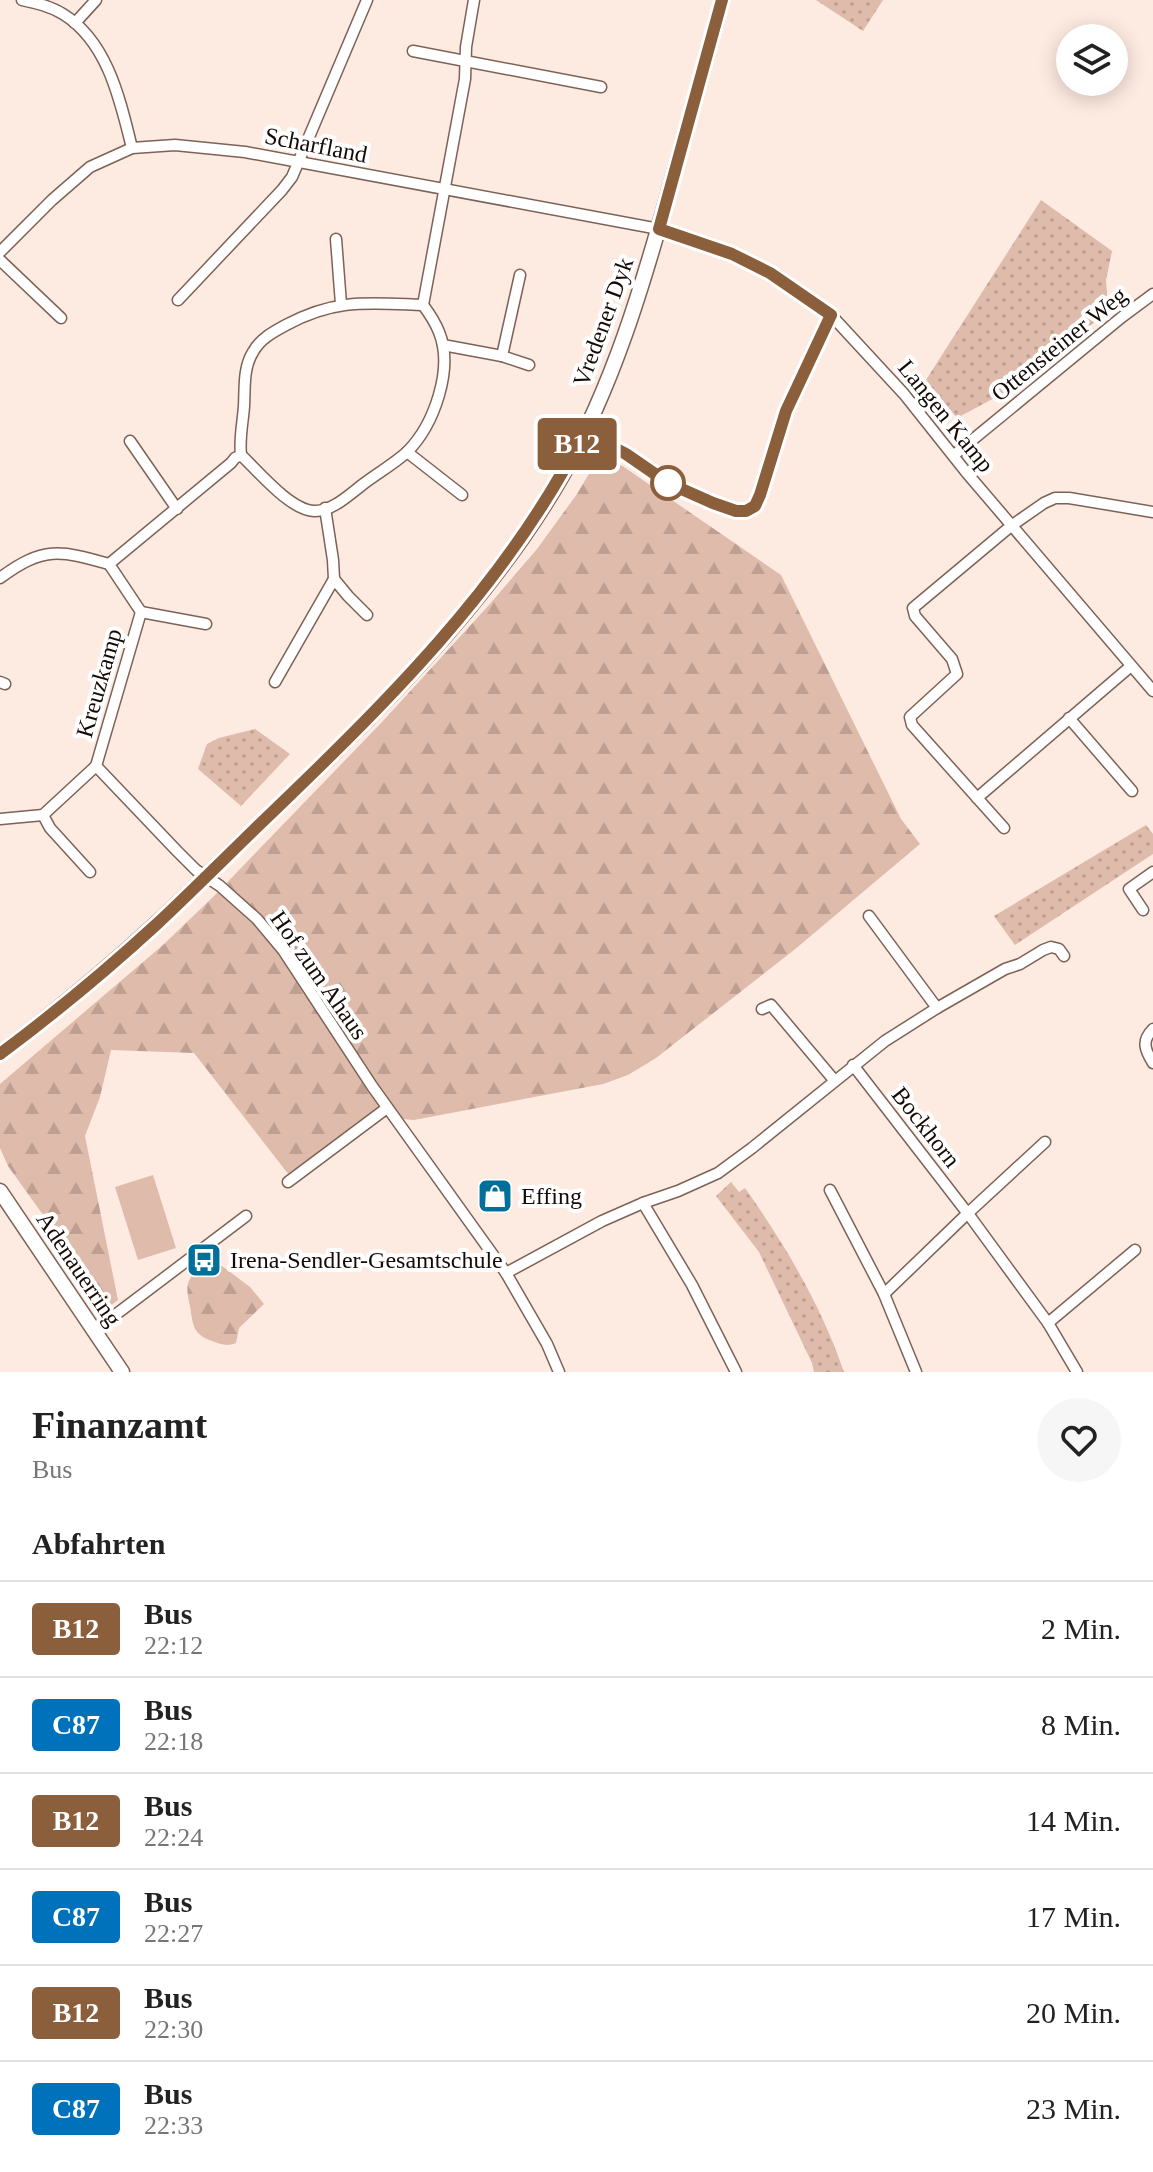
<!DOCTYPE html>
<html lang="de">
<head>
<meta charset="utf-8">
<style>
	:root { --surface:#fff; --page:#f6f6f6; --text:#222; --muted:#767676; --line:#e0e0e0 }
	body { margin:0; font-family:Georgia,serif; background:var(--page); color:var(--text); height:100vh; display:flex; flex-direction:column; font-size:30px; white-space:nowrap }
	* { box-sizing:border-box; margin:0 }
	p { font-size:26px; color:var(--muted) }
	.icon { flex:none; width:44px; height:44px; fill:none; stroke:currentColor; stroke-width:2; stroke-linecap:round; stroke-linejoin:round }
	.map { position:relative; height:1372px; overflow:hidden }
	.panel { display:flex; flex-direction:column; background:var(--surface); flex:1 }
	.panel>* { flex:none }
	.badge { padding:0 16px; border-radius:6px; font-size:28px; line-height:52px }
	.buttons { position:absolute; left:1056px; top:24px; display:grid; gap:16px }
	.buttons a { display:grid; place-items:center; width:72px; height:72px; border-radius:50%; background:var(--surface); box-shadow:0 4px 20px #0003; font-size:40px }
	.map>.badge { position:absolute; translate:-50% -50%; box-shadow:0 0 0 4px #fff }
	h2 { padding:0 32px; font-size:30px; line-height:72px }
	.round { display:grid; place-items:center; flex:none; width:84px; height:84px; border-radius:42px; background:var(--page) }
	.overview { display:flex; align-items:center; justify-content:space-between; height:136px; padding:0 32px }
	h1 { font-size:38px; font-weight:700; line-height:60px }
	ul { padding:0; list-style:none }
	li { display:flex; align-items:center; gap:24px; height:96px; padding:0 32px; border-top:2px solid var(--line) }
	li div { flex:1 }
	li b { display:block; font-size:30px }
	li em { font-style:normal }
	li .badge { min-width:88px; font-weight:700; text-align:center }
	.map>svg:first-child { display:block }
	.green { fill:url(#green-dots) }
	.forest { fill:url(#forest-firs) }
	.pitch { fill:#debbaa }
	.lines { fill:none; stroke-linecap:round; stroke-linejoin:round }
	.street-casing { stroke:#7d6255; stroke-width:13 }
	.secondary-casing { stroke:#7d6255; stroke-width:17 }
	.street { stroke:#fff; stroke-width:10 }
	.secondary { stroke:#fff; stroke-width:14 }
	.line-casing { stroke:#fff; stroke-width:18 }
	.line { stroke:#8b5e3c; stroke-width:12 }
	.stop-dot { fill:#fff; stroke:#8b5e3c; stroke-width:4 }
	.labels { text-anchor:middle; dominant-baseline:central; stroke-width:8; stroke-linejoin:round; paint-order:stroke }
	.street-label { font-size:24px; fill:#150b06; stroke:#fff }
	.poi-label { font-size:24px; fill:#150b06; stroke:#fff; text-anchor:start }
</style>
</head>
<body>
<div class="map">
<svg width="1153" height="1372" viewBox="0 0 1153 1372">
	<defs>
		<pattern id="green-dots" width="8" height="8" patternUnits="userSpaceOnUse" patternTransform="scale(2)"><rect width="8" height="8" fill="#debbaa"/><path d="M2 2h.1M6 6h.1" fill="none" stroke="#be9f91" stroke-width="1.8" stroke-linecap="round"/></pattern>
		<pattern id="forest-firs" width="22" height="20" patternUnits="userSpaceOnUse" patternTransform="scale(2)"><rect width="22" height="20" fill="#debbaa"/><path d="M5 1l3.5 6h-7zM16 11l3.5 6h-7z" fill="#be9f91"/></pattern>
	</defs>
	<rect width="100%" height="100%" fill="#fdeae1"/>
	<g class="green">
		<polygon points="816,0 883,0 863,31"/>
		<polygon points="1041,200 1112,251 1106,280 1108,311 1011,389 957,418 926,380"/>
		<polygon points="255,729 290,754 241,806 198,769 207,744 219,738"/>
		<polygon points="1146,825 1153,834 1153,854 1015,945 994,916"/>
		<path d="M731,1182l8,10 6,-4c40,57 76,117 99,184h-30l-2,-9 -53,-111 -43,-56z"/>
	</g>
	<g class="forest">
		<polygon points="602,452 781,575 901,819 920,844 794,950 656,1058 628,1075 603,1084 414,1120 380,1117 289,1175 194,1053 111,1050 100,1097 85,1136 118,1300 109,1307 8,1166 0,1148 0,1084 163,945 214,896 383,721 489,605 537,549 577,494"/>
		<path d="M222,1266l28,21 14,17 -25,24 -3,15c-10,4 -15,1 -24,-2 -20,-7 -19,-17 -22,-35 -3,-13 -6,-25 7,-35 6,-5 17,-4 25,-5z"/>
	</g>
	<polygon class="pitch" points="153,1175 176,1248 138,1260 115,1187"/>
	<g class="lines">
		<defs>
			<g id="street">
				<path d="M22,0c14,3 28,6 41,14 45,28 57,86 69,134"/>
				<polyline points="75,23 96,0"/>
				<polyline points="413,51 601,87"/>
				<polyline points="336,239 341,304"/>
				<polyline points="0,252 52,200 90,167 132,148 175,145 245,152 659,229 732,254 770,273 831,315 904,394 966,472 1153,691"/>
				<polyline points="0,260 61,318"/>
				<polyline points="178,300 282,190 292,177 367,0"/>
				<polyline points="443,345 502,356 520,275"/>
				<polyline points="502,356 529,365"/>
				<polyline points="130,441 177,509"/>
				<polyline points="407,452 462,495"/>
				<path d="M241,455c17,16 49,55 73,56 17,1 35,-16 48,-26 14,-11 32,-21 45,-33 27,-27 47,-83 32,-120 -4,-10 -10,-19 -16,-27l42,-226 1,-32 8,-47"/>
				<polyline points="954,455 1122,317 1153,294"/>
				<polyline points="325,508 333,560 334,579 348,596 367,615"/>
				<path d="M0,578c43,-32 60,-28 109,-14l122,-101 4,-5 6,-3c-2,-17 2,-33 3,-49 1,-18 -1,-38 9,-54 7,-13 20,-20 33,-27 50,-27 83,-22 137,-20"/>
				<polyline points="141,612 206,624"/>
				<polyline points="0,682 5,684"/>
				<polyline points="275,682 334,579"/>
				<polyline points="1069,718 1132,791"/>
				<polyline points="96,766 141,612 109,564"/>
				<polyline points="977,798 1131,666"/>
				<polyline points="43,815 50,828 90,872"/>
				<polyline points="0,819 43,815 96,766 177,851 196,870 220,886 257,919 283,950 372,1086 506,1273 547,1344 559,1372"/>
				<polyline points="1004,828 912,725 910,717 957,674 952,659 915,616 913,608 1011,526 1044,503 1055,498 1069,498 1153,512"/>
				<polyline points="1143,910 1129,889 1153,872"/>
				<polyline points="869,916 937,1008"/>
				<polyline points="762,1009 771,1005 834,1080"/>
				<path d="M1153,1029c-12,12 -8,21 0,34"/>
				<polyline points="853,1065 972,1219 1048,1323 1077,1372"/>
				<polyline points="288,1182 387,1108"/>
				<polyline points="830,1190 884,1294 916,1372"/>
				<polyline points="643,1203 692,1285 736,1372"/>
				<polyline points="506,1273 602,1221 643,1203 678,1191 718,1173 752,1148 885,1041 937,1008 1005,969 1020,964 1043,950 1051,947 1059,949 1064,956"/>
				<polyline points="884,1294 968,1213 1045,1142"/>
				<polyline points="1048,1323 1135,1250"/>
				<polyline points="94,1331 246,1216"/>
			</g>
			<g id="secondary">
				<path d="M0,1054c54,-41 107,-85 157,-131 34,-31 66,-64 100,-96 109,-104 231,-221 306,-353 50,-89 79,-186 106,-283 18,-64 36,-127 53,-191"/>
				<polyline points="0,1191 122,1372"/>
			</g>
		</defs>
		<use href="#street" class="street-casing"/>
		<use href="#secondary" class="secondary-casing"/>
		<use href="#street" class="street"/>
		<use href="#secondary" class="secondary"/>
	</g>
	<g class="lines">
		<defs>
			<path id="line" d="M0,1054c55,-41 108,-85 158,-131 34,-32 67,-65 100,-97 123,-118 249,-240 326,-394l42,22 42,29 45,20 23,8h10l9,-5 5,-11 26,-84 45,-96 -61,-42 -38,-19 -73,-25 63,-229"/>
		</defs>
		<use href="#line" class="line-casing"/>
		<use href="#line" class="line"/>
	</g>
	<defs>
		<symbol id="shop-square" viewBox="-11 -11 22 22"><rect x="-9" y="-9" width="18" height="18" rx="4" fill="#00709b" stroke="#fff"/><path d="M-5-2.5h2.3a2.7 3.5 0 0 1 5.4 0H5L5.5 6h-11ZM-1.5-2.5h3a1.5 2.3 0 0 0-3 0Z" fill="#fff"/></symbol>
		<symbol id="bus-square" viewBox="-11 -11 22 22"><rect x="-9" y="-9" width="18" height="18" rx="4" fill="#00709b" stroke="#fff"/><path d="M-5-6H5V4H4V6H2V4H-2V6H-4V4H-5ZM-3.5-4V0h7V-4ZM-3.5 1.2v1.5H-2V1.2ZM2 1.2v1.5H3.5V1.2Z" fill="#fff"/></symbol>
	</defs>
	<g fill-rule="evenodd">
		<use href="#shop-square" x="475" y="1176" width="40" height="40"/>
		<use href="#bus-square" x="184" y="1240" width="40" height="40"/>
	</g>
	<circle class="stop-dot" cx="668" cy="483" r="16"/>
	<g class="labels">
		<g class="street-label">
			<text transform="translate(316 145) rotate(11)">Scharfland</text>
			<text transform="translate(603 322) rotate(-70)">Vredener Dyk</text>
			<text transform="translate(1059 344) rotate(-39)">Ottensteiner Weg</text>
			<text transform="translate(946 416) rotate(51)">Langen Kamp</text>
			<text transform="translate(99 683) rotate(-74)">Kreuzkamp</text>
			<text transform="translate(319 975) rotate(55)">Hof zum Ahaus</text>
			<text transform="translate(926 1127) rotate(52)">Bockhorn</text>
			<text transform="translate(79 1269) rotate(56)">Adenauerring</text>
		</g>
		<g class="poi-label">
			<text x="521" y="1196">Effing</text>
			<text x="230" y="1260">Irena-Sendler-Gesamtschule</text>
		</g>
	</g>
</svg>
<div class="buttons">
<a><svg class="icon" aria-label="layers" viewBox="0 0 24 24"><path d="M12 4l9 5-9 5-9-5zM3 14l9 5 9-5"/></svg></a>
</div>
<b class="badge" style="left:577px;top:444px;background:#8b5e3c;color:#fff">B12</b>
</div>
<section class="panel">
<div class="overview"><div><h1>Finanzamt</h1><p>Bus</p></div><a class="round"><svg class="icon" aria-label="heart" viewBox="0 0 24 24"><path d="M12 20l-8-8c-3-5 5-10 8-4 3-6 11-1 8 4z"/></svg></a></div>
<h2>Abfahrten</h2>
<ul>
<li><span class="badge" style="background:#8b5e3c;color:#fff">B12</span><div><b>Bus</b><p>22:12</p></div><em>2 Min.</em></li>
<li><span class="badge" style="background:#0072bc;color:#fff">C87</span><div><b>Bus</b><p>22:18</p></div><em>8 Min.</em></li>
<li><span class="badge" style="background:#8b5e3c;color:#fff">B12</span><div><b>Bus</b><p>22:24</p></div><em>14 Min.</em></li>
<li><span class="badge" style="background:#0072bc;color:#fff">C87</span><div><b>Bus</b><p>22:27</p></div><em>17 Min.</em></li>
<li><span class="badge" style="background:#8b5e3c;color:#fff">B12</span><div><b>Bus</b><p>22:30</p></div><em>20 Min.</em></li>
<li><span class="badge" style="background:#0072bc;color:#fff">C87</span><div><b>Bus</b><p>22:33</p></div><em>23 Min.</em></li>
</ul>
</section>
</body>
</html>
